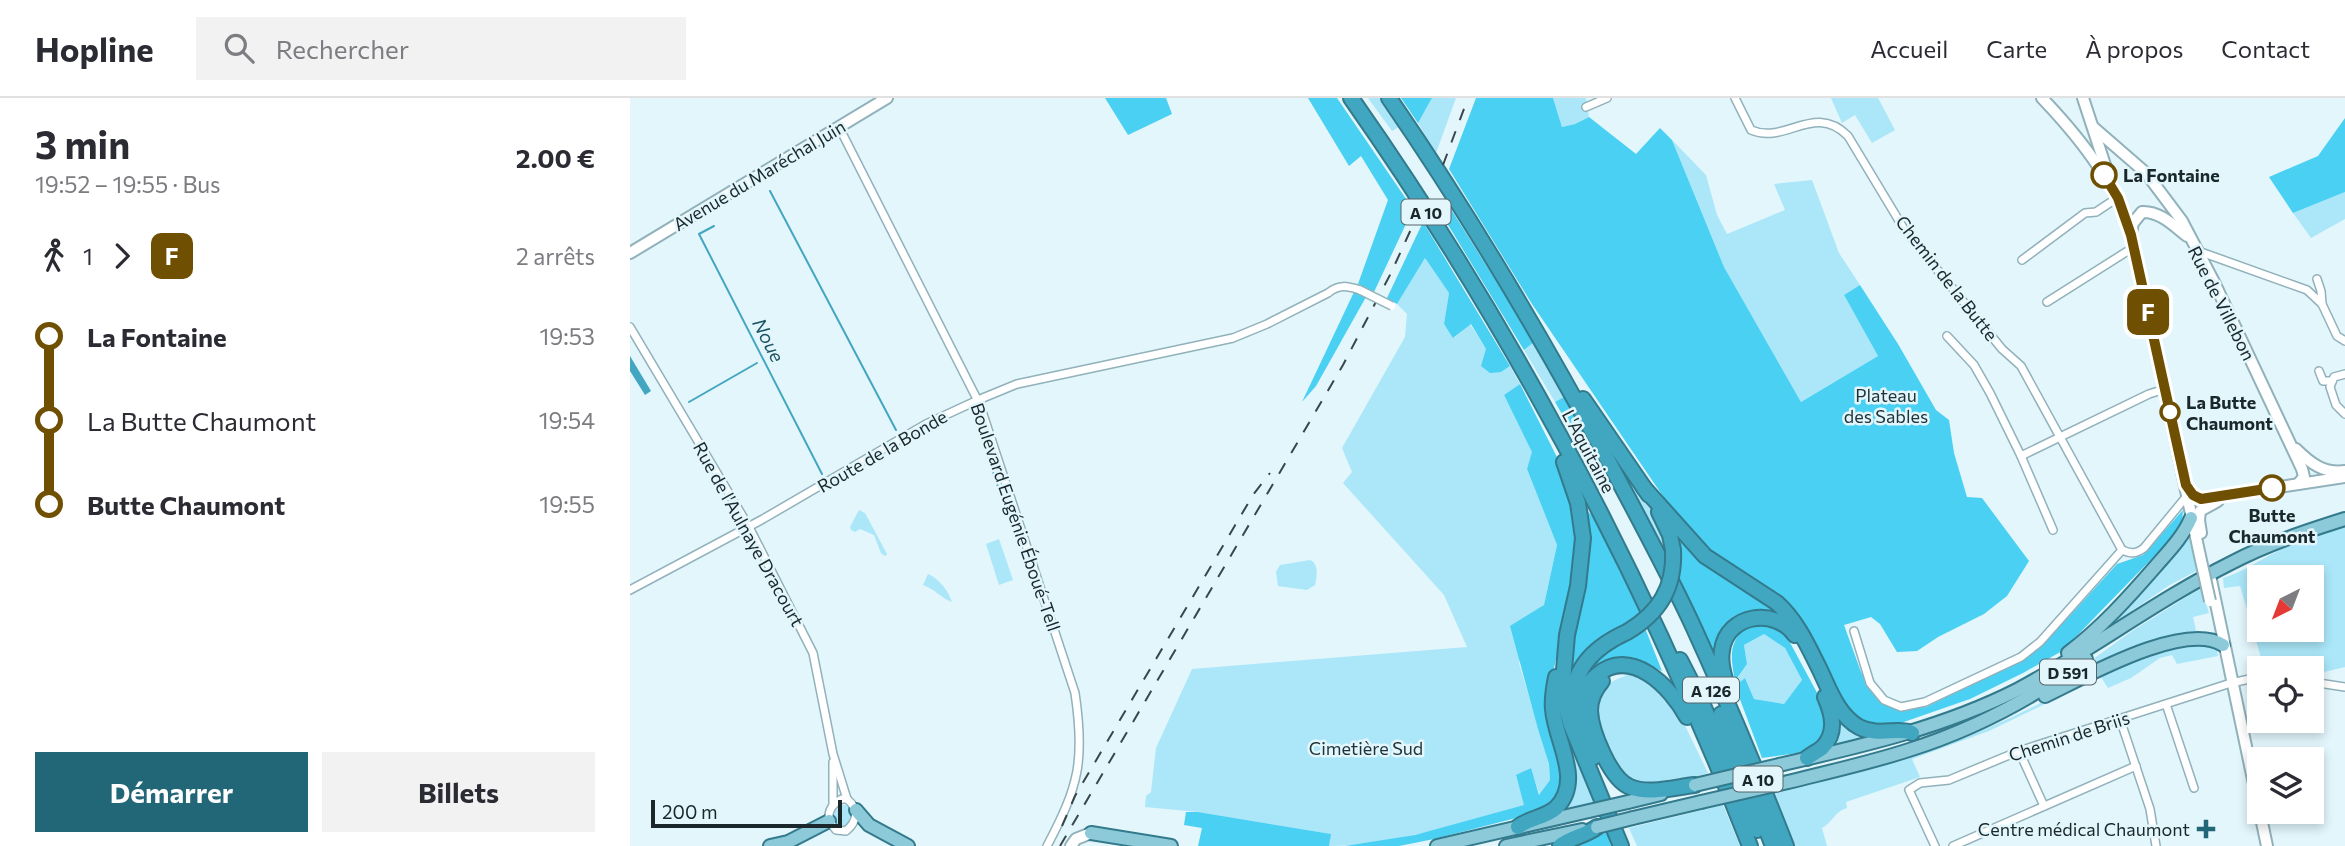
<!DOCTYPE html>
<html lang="fr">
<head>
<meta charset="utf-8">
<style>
	:root { --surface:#fff; --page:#f2f2f3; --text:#2b2b33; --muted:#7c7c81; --line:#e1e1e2; --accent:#226778 }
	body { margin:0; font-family:Commissioner,sans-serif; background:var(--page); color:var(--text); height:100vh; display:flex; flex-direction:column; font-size:26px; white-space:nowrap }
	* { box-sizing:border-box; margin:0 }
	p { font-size:23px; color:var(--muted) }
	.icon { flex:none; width:38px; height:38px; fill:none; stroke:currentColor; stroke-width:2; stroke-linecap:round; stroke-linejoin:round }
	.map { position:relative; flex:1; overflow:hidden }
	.drawer { display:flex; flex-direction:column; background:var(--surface); width:630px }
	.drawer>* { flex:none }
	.badge { padding:0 14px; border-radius:10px; font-size:24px; line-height:46px }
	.needle { width:46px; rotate:222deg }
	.fabs { position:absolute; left:1617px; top:467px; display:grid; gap:14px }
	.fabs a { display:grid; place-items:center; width:77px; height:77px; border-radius:0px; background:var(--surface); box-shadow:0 4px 10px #0003; font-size:35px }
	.scale { position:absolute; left:21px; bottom:18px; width:191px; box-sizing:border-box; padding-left:7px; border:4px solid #1a272b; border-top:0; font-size:19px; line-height:24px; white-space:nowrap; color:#1a272b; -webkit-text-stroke:5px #e2f6fc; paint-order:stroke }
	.map>.badge { position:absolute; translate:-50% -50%; box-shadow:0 0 0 4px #fff }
	.legs { display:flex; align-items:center; gap:10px; height:77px; padding:0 35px; font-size:23px }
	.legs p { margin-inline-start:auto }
	.overview { display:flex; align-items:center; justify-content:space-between; height:119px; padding:0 35px }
	h1 { font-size:38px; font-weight:700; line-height:52px }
	.button { display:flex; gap:14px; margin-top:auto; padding:14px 35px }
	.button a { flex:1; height:80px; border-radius:0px; background:var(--accent); color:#fff; font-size:28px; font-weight:700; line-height:80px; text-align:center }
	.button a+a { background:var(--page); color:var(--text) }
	ul { padding:0 35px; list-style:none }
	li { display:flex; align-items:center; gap:24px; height:84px; font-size:26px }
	li i { display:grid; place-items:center; width:10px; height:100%; margin:0 9px; background:currentColor }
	li i::after { content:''; width:18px; height:18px; margin:-9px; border:5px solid; border-radius:50%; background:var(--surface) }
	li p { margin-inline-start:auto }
	li:first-child i { background:linear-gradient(#0000 50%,currentColor 0) }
	li:last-child i { background:linear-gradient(currentColor 50%,#0000 0) }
	header { display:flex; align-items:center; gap:42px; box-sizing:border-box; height:98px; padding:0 35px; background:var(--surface); border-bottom:2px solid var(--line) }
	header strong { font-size:33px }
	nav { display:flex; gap:38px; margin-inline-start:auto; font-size:24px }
	.search { width:490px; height:63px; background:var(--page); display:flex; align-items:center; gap:18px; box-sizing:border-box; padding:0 24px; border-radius:0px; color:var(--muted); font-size:26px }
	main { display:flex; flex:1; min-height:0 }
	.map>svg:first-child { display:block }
	.green { fill:#abe7f9; fill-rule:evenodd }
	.forest { fill:#49d0f2 }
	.water { fill:#43a6c0 }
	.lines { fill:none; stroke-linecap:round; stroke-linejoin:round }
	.stream { stroke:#43a6c0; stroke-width:2 }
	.street-casing { stroke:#91b1bb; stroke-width:10 }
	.secondary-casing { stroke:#91b1bb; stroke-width:14 }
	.primary-casing { stroke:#337a8c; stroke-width:16 }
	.highway-casing { stroke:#337a8c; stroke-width:18 }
	.street { stroke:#fff; stroke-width:7 }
	.secondary { stroke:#fff; stroke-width:10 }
	.primary { stroke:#8dcad9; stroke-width:12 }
	.highway { stroke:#41a6c0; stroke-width:14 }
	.rail { stroke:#39474c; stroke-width:2; stroke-dasharray:12 12; stroke-linecap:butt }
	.street-bridge-casing { stroke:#91b1bb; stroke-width:10; stroke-linecap:butt }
	.secondary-bridge-casing { stroke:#91b1bb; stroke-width:14; stroke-linecap:butt }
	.primary-bridge-casing { stroke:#337a8c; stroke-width:16; stroke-linecap:butt }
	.highway-bridge-casing { stroke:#337a8c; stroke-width:18; stroke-linecap:butt }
	.street-bridge { stroke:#fff; stroke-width:7 }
	.secondary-bridge { stroke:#fff; stroke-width:10 }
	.primary-bridge { stroke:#8dcad9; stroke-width:12 }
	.highway-bridge { stroke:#41a6c0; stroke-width:14 }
	.line-1-casing { stroke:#fff; stroke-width:16 }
	.line-1 { stroke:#6f4f02; stroke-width:10 }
	.stop-1-dot { fill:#fff; stroke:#6f4f02; stroke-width:3.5 }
	.poi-dot { fill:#226778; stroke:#e2f6fc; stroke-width:2.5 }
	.labels { text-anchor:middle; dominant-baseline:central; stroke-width:5; stroke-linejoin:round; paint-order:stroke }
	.shield { fill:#e2f6fc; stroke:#56656a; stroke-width:2 }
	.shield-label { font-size:16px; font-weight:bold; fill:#1a272b }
	.street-label { font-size:18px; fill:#1a272b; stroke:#e2f6fc }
	.stop-label { font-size:18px; font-weight:bold; fill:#1a272b; stroke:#e2f6fc; text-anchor:start }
	.park-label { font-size:18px; fill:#1c3339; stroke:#e2f6fc }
	.poi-label { font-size:18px; fill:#1a272b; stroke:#e2f6fc; text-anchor:end }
	.water-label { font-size:19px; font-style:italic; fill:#1d5463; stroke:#e2f6fc }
</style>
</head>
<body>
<header>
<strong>Hopline</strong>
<div class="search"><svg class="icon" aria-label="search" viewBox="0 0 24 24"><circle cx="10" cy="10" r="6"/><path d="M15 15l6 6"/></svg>Rechercher</div>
<nav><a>Accueil</a><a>Carte</a><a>À propos</a><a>Contact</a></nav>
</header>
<main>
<section class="drawer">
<div class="overview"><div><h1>3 min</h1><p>19:52 – 19:55 · Bus</p></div><b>2.00 €</b></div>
<div class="legs"><svg class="icon" aria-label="walk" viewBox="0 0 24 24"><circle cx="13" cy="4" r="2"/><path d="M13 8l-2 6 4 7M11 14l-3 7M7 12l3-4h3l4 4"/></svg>1<svg class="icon" aria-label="forward" viewBox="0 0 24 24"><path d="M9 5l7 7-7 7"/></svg><b class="badge" style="background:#6f4f02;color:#fff">F</b><p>2 arrêts</p></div>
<ul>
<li><i style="color:#6f4f02"></i><b>La Fontaine</b><p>19:53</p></li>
<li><i style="color:#6f4f02"></i><span>La Butte Chaumont</span><p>19:54</p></li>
<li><i style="color:#6f4f02"></i><b>Butte Chaumont</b><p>19:55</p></li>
</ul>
<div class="button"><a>Démarrer</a><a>Billets</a></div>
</section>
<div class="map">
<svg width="1715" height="748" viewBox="0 0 1715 748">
	<rect width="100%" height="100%" fill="#e2f6fc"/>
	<g class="green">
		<polygon points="738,0 750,0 771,28 762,33"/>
		<polygon points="802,0 826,0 806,55 788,25"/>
		<polygon points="923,0 956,0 959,19 945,26 932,29"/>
		<polygon points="1201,0 1248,0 1265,32 1242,45 1225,17 1212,25"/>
		<polygon points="1042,42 1076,77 1087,117 1097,136 1155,112 1144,86 1182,82 1209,155 1230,187 1214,197 1248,258 1171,304 1094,169"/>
		<polygon points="1715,94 1715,121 1681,140 1663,115"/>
		<path d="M795,160l24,35 -5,31 10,14 16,-14 31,48 9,-6 10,18 -16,11 29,57 -6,17 30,76 -13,60 -11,8 -14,50 30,101 1,16 -10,15 -10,-27 -14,8 9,29c-64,17 -130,41 -196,41l1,-12 -132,-22 -53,-5 1,-11 5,-4 5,-44 36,-79 275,-22 -23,-52 -101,-112 9,-11 -10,-24 63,-111 2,-23 -10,-10z"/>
		<polygon points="904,244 934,299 925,304 894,252"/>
		<polygon points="975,341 1029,419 1039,462"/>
		<polygon points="968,357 985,389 978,386 960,365"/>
		<polygon points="229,412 235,415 257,456 255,458 251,455 244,437 230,431 225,434 221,432 220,429"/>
		<path d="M1715,427v142l-33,8v-7h-48l-24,-82 -16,2 -1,-10c20,-6 36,-18 55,-27 22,-10 44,-18 67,-26zM1629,480h53v52h-53z"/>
		<polygon points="1559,433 1568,472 1538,488 1464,539"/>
		<polygon points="369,441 383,482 369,487 356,446"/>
		<path d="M680,462c9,4 7,16 5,25l-8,5 -29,-4 -2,-14 4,-7z"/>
		<path d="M298,476c11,4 21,18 24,28 -10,-3 -17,-13 -29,-17z"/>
		<polygon points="1571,490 1579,515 1563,519 1567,537 1437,580 1502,533"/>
		<polygon points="1134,536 1155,550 1172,582 1154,606 1124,601 1115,580 1105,588 1105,583 1117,566 1114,547"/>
		<path d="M1565,543l21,6 2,9 -41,8 -5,-9 -12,3 -29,20 -23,10 -7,-11 -112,54 -77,28 8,18 -74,25 1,6c-13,4 -15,15 -25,20l5,18h-32l-21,-53 137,-37 56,-19 43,-19 127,-62z"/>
		<path d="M1000,576l31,16 14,15 33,68c-19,6 -43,16 -64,12 -8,-2 -18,-6 -23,-13 -13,-17 -31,-63 -19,-82 7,-9 18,-12 28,-16z"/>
		<polygon points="1204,608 1251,639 1194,653"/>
		<polygon points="939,640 965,704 928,715 934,642"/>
		<polygon points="212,707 216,707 222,713 217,728 213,730 207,728 205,724 205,713"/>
		<polygon points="1093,707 1110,748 1007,748 999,730"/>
	</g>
	<g class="forest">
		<polygon points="475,0 536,0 542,16 498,37"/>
		<polygon points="678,0 707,0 783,111 744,194 728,186 758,102 731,58 719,68"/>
		<polygon points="771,0 802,0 788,25"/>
		<polygon points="846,0 923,0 932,29 945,26 959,19 1006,56 1030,30 1042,42 1094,169 1171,304 1248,258 1214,197 1230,187 1268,246 1306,312 1319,322 1324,355 1337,399 1352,400 1399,463 1377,498 1354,516 1308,539 1287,553 1267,554 1250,526 1241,519 1214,527 1231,574 1251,604 1268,611 1296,609 1366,575 1413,547 1487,466 1513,457 1553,412 1552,424 1539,443 1432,553 1393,575 1340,601 1268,626 1247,630 1220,618 1159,509 1069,446 1041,410 902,206 819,71"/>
		<polygon points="1715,20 1715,94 1663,115 1639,79 1688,58"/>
		<polygon points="819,108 904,244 894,252 809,112"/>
		<polygon points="793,124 880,268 871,274 860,275 851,268 856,251 841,226 823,240 814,226 819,195 795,160 767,206 757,200"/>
		<polygon points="724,194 736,199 686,288 672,304"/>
		<polygon points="890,286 930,365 942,406 948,457 923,575 931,658 931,698 917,712 804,741 769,748 715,748 785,737 894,707 886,677 901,670 909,697 920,682 919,666 908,631 880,528 914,507 927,447 897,371 902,354 874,297"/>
		<polygon points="934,299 968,357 960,365 925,304"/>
		<polygon points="956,412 964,419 1012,519 970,545 939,604 939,563"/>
		<path d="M1054,444l80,57 30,28c-56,-30 -54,-16 -79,34l-36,-76 -2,-41z"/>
		<path d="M1123,520l17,7 17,12 35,65 5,29 -7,13 -22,9 -36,5 -27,-72 10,-8 9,21 30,5 18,-24 -17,-32 -21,-14 -20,11 3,19 -12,17c-6,-32 -5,-39 18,-63z"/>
		<path d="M1015,530l17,43c-37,-17 -40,-12 -74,7l-4,-2 14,-20z"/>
		<polygon points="556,714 568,714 701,736 699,748 568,748 572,730 554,727"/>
		<polygon points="977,735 981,748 937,748 953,739"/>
	</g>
	<polygon class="water" points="0,258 21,293 15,297 0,273"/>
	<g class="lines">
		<g class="stream">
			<polyline points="140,93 266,332"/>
			<polyline points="84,128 69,136 192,376"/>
			<polyline points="59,304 127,265"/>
			<polyline points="345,319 371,398"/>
		</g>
		<defs>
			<g id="street">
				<path d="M1105,0l16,32c35,15 63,-28 97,6l56,93 98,120 19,17 101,184"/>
				<polyline points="956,9 977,0"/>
				<path d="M209,29l141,278 95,288c10,67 4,93 -28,153"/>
				<polyline points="1568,153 1677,192 1692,206 1707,238 1715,243"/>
				<polyline points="1392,162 1455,115 1466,114 1487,100"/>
				<polyline points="1687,181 1691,193 1692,206"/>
				<polyline points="1417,204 1504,149"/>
				<polyline points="0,229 119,429 183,555 203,656 217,701"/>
				<polyline points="1317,238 1344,267 1360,295 1391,358 1519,296 1535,291"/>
				<polyline points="1689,273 1693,283 1702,283"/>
				<polyline points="1715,276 1704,279 1700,289 1706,307 1715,316"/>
				<polyline points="1391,358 1423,432"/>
				<path d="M1492,452c9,4 14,4 22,-2l42,-51"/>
				<path d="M0,492l133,-71 163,-95 52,-24 39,-16 216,-46 34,-14 61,-31c11,-9 19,-7 32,-3"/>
				<polyline points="1224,533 1240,585 1254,602 1271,609 1295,604 1391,559 1410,544 1492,452"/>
				<polyline points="1682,584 1715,589"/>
				<polyline points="1536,606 1564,690"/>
				<polyline points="1490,621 1520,711 1526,748"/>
				<polyline points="1389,653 1414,708"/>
				<polyline points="203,664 203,705"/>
				<path d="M212,701h5c12,10 11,22 -1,32l-10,-1 -7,-9c-1,-11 3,-17 13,-22z"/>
				<polyline points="1305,748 1279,692 1290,685 1319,682 1389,653 1601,585 1629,579"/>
				<polyline points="1323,748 1506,668"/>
			</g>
			<g id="secondary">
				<path d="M1412,0c41,43 78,90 92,149l66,309"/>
				<polyline points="1453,0 1476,70 1472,74"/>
				<polyline points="1463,29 1516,75 1552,123 1584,184 1672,371 1674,379 1668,386"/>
				<path d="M1501,135l2,-10 9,-11c18,-1 32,14 45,24"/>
				<polyline points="0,155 257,0"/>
				<path d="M1666,351c14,14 28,25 49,22"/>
				<polyline points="1557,389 1562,397 1571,401 1715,379"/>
				<polyline points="1571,435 1569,422 1570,413 1588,403"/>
				<polyline points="1581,482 1637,748"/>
				<polyline points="441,748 446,741 461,735"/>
			</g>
			<g id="primary">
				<path d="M1438,555c33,-25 60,-55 87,-86 13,-15 28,-30 36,-49"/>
				<path d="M1415,598c38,-18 139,-76 178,-51"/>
				<path d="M1149,667c82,-19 163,-37 238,-75 73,-39 140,-90 214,-127 36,-19 76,-32 114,-44"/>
				<path d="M1158,684c40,-10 81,-19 121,-32 63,-20 123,-51 177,-91"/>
				<polyline points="998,704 1031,696"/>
				<polyline points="226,712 239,727 278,748"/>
				<polyline points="1003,720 1071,704"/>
				<polyline points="461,735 541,748"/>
				<polyline points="140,748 158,744 199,723"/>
				<polyline points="807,748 959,713"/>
				<polyline points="876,748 952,732"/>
			</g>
			<g id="highway">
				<path d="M721,0c162,231 296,485 399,748"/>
				<path d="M759,0c81,118 154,241 222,368 28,53 57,106 82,160 33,72 64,146 93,220"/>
				<polyline points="953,301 1019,397"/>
				<polyline points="934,364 948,405 953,440 948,488 937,537 932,595 941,627 991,748"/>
				<path d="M1014,390l61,68 72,47c20,18 31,43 43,67 10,21 18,45 39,57 20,10 38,0 53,6"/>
				<polyline points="1029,414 1040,437 1043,452"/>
				<polyline points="1050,562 1072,605 1127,732"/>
				<path d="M972,583c-7,8 -12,19 -12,30 1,20 20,68 40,76 19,8 45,0 65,-2"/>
				<path d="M1096,585c-3,-11 -6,-21 -4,-33 5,-36 53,-43 73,-15"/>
				<path d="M943,607c-2,-37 23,-59 54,-73"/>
				<polyline points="1091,616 1143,748"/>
				<path d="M964,659c-6,-15 -14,-32 -14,-48 0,-13 6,-25 16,-33 34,-31 75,11 91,41"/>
				<path d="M1177,660c5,-4 10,-6 15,-10 15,-15 11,-33 3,-51"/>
				<path d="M888,729c11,-9 27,-9 38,-19 28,-28 -1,-67 -3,-99 -1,-10 1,-22 3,-32"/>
				<path d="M930,748c11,-9 25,-10 37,-19"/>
			</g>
		</defs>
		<use href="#street" class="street-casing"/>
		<use href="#secondary" class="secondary-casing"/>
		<use href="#primary" class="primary-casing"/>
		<use href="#highway" class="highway-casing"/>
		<use href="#street" class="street"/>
		<use href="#secondary" class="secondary"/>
		<use href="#primary" class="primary"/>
		<use href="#highway" class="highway"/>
		<g class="rail">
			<polyline points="813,67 838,0"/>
			<polyline points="432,728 445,698 623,397 640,375"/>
			<polyline points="430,748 713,267 761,175 788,116"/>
		</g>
		<defs>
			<polyline id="street-bridge" points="730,192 762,208"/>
			<polyline id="secondary-bridge" points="1570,458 1580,503"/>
			<g id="primary-bridge">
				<polyline points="1065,687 1149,667"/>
				<polyline points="1071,704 1158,684"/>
				<polyline points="959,713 998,704"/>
				<polyline points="967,729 1003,720"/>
			</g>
			<path id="highway-bridge" d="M997,534c32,-19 48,-44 46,-82"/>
		</defs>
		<use href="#street-bridge" class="street-bridge-casing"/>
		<use href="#secondary-bridge" class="secondary-bridge-casing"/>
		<use href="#primary-bridge" class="primary-bridge-casing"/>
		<use href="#highway-bridge" class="highway-bridge-casing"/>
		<use href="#street-bridge" class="street-bridge"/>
		<use href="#secondary-bridge" class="secondary-bridge"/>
		<use href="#primary-bridge" class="primary-bridge"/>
		<use href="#highway-bridge" class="highway-bridge"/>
	</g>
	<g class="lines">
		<defs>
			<polyline id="line-1" points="1474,77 1488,100 1501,137 1556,387 1563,397 1571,401 1642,390"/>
		</defs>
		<use href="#line-1" class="line-1-casing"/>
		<use href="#line-1" class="line-1"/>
	</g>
	<g class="stop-1-dot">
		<circle cx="1474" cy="77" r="12"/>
		<circle cx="1540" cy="314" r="9"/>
		<circle cx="1642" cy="390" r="12"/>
	</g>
	<path class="poi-dot" d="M1572.5 720.5h7v7h7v7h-7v7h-7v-7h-7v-7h7z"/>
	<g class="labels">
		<g class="shield">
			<rect x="771.5" y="101.5" width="49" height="25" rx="5"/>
			<rect x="1410" y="561.5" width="56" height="25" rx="5"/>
			<rect x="1053" y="579.5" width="56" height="25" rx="5"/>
			<rect x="1103.5" y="668.5" width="49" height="25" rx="5"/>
		</g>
		<g class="shield-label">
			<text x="796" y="114">A 10</text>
			<text x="1438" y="574">D 591</text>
			<text x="1081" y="592">A 126</text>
			<text x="1128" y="681">A 10</text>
		</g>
		<g class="street-label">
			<text transform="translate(129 77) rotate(-31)">Avenue du Maréchal Juin</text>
			<text transform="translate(1317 180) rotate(52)">Chemin de la Butte</text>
			<text transform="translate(1592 205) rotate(63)">Rue de Villebon</text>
			<text transform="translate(252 353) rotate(-30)">Route de la Bonde</text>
			<text transform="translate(959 353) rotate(62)">L'Aquitaine</text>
			<text transform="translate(386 419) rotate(71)">Boulevard Eugénie Éboué-Tell</text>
			<text transform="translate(119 436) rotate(61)">Rue de l'Aulnaye Dracourt</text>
			<text transform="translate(1439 638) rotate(-18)">Chemin de Briis</text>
		</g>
		<g class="stop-label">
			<text x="1493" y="77">La Fontaine</text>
			<text x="1556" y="304">La Butte<tspan x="1556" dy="21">Chaumont</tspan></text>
			<text x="1642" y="417" text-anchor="middle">Butte<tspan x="1642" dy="21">Chaumont</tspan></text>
		</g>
		<g class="park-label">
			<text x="1256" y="297">Plateau<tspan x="1256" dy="21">des Sables</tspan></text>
			<text x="736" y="650">Cimetière Sud</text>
		</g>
		<g class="poi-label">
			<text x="1560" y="731">Centre médical Chaumont</text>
		</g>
		<g class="water-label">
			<text transform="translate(139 242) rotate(63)">Noue</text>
		</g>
	</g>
</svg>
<div class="fabs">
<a><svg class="needle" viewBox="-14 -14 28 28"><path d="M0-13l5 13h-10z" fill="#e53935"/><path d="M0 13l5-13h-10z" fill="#7c7c81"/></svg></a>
<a><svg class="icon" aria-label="locate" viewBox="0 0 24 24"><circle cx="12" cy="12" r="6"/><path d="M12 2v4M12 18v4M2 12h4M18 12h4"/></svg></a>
<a><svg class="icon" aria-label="layers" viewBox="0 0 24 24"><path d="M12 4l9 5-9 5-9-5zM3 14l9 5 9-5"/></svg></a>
</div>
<div class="scale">200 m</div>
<b class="badge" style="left:1518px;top:214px;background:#6f4f02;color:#fff">F</b>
</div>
</main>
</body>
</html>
